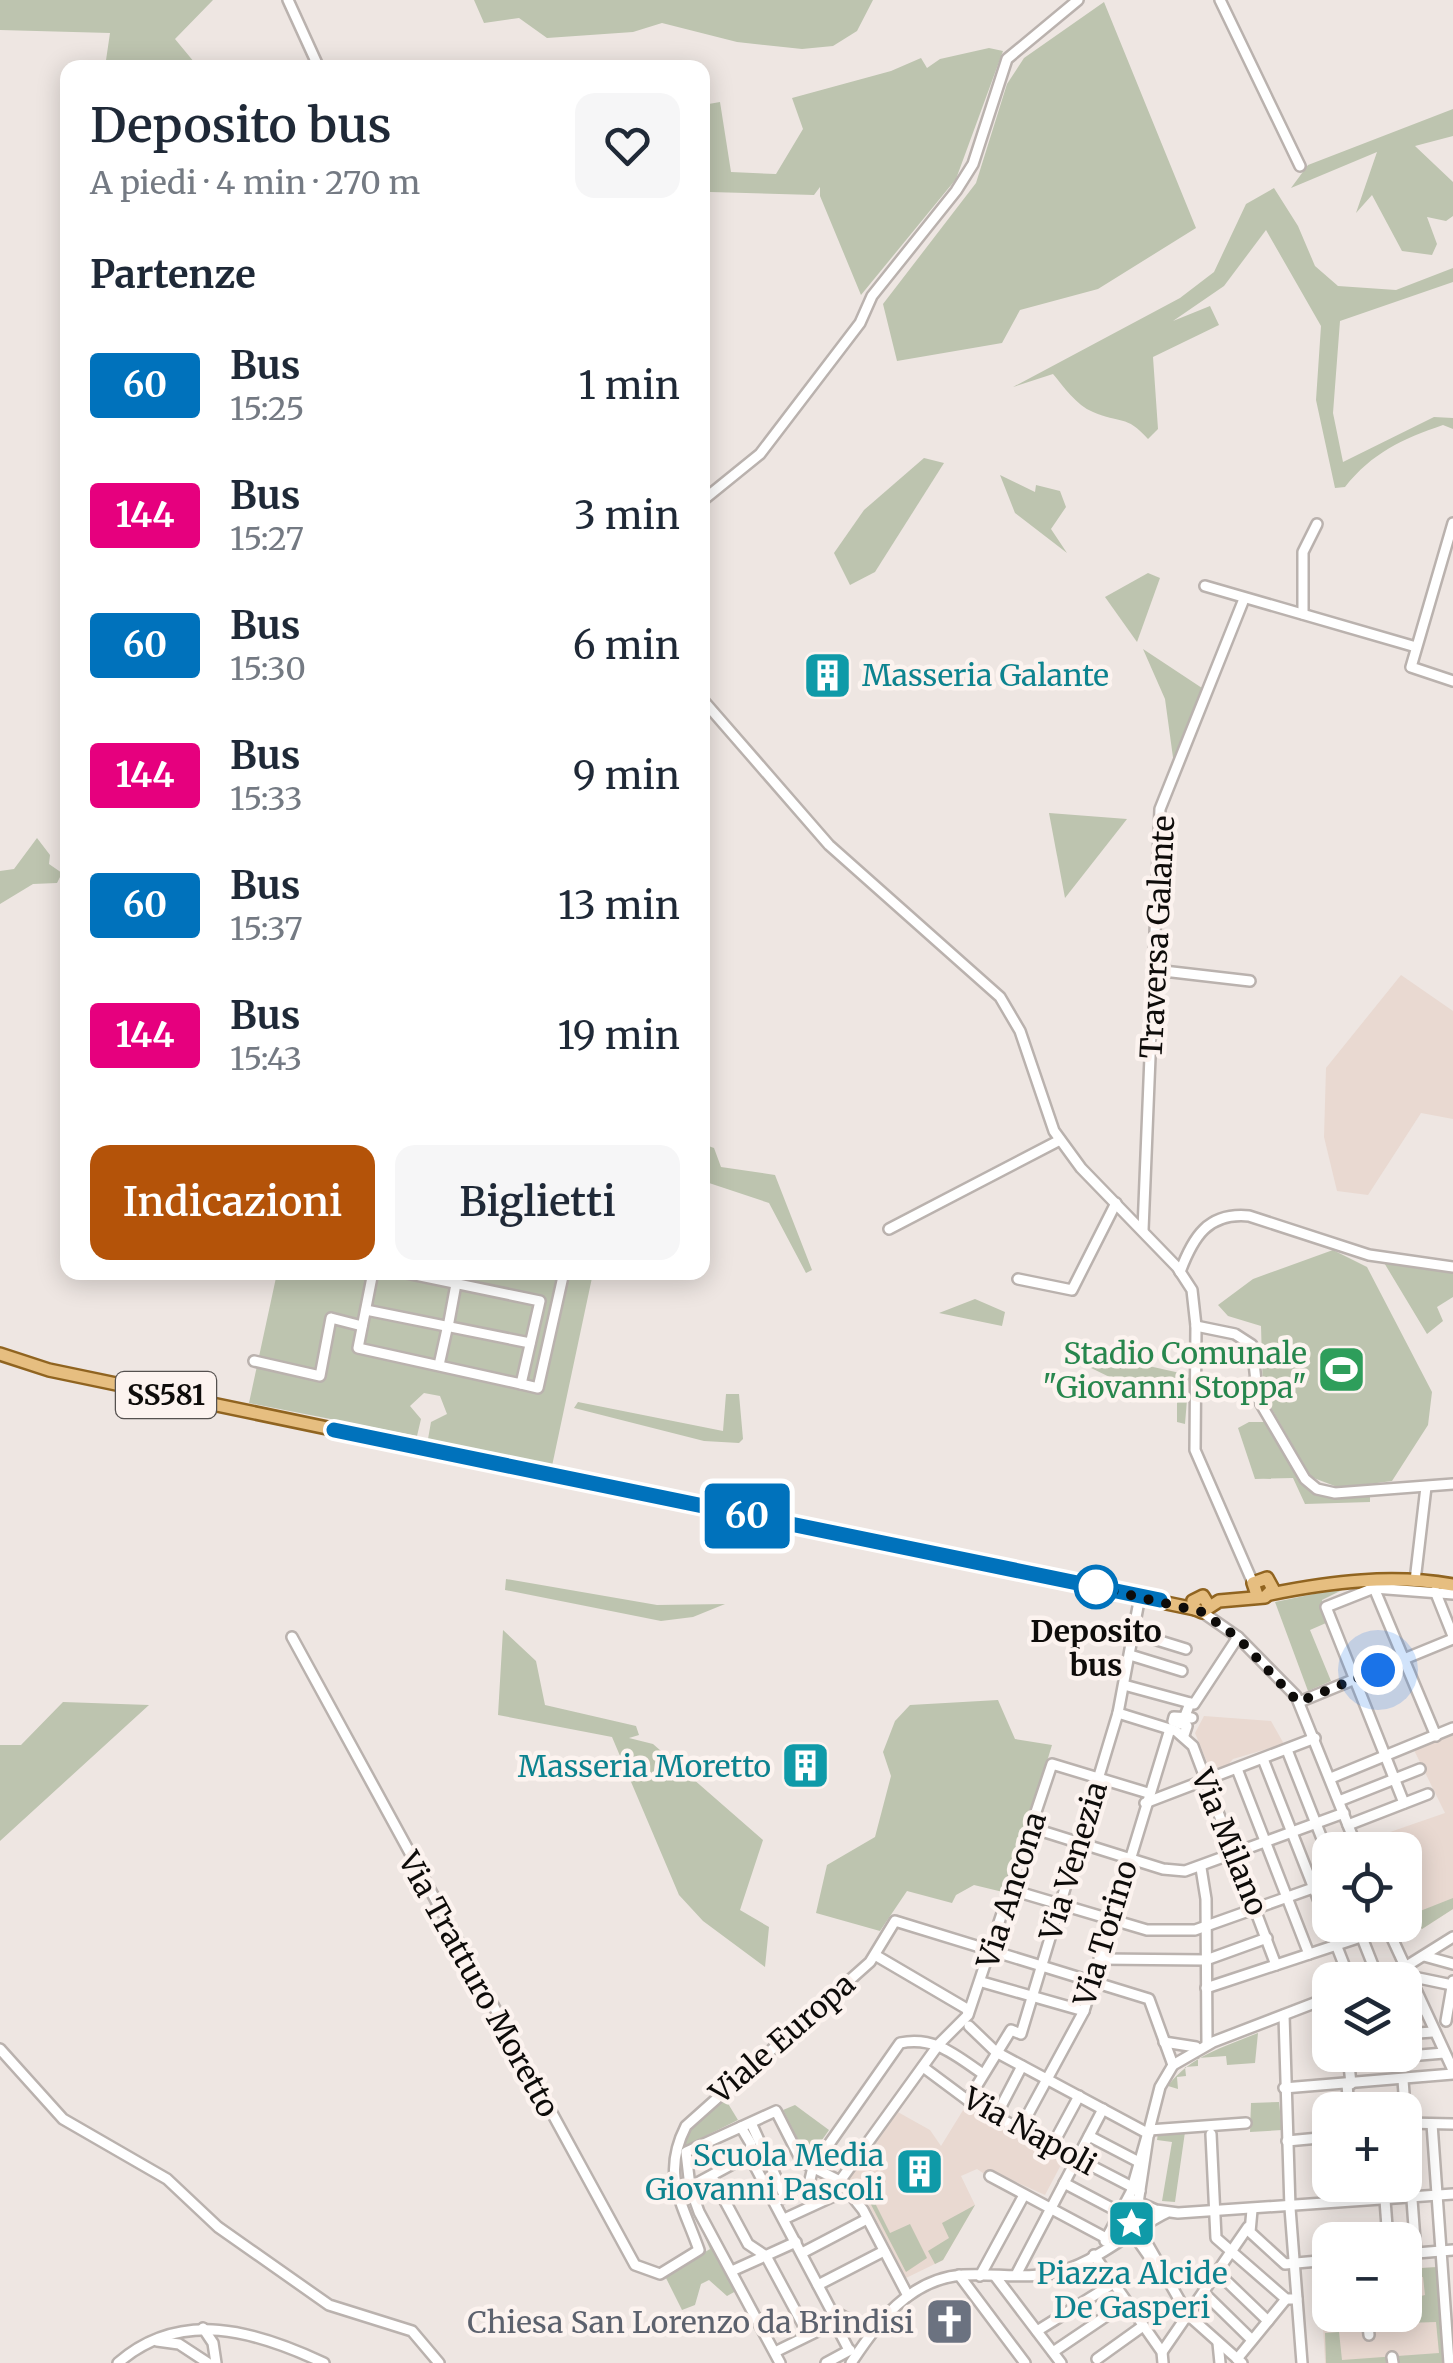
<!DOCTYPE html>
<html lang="it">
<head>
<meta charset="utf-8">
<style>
	:root { --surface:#fff; --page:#f6f6f7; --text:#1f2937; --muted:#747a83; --accent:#b45309 }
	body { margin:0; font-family:Merriweather,serif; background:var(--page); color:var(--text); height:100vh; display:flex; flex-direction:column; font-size:38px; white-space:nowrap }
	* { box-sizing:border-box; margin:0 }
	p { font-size:32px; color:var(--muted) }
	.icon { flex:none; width:55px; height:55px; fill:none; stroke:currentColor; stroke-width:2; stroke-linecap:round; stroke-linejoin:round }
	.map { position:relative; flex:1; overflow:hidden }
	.sheet { position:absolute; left:60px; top:60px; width:650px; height:1220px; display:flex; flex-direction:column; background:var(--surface); border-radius:20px; box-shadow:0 5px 25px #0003 }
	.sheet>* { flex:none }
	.badge { padding:0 20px; border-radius:8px; font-size:35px; line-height:65px }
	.tools { position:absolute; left:1312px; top:1832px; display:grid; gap:20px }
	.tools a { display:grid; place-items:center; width:110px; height:110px; border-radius:20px; background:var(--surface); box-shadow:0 5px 25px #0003; font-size:50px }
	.you { position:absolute; width:50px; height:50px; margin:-25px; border:8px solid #fff; border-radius:50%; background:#1a73e8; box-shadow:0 0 0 15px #1a73e833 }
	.map>.badge { position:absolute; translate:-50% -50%; box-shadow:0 0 0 5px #fff }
	h2 { padding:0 30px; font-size:38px; line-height:90px }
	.round { display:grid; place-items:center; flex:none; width:105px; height:105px; border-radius:20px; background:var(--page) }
	.overview { display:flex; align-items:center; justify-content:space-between; height:170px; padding:0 30px }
	h1 { font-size:48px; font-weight:600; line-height:75px }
	.button { display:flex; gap:20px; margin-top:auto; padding:20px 30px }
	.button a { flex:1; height:115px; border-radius:20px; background:var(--accent); color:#fff; font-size:40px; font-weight:600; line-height:115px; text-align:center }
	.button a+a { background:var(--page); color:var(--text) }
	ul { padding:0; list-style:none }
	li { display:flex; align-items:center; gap:30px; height:130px; padding:0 30px }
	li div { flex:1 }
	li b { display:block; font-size:38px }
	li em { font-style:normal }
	li .badge { min-width:110px; font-weight:700; text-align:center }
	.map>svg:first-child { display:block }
	.built { fill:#e9d9d1 }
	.green { fill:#bdc4af }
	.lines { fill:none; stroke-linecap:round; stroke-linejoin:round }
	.minor-casing { stroke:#bab2ae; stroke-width:14 }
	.major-casing { stroke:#906420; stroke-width:16 }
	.minor { stroke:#fff; stroke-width:9 }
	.major { stroke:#e6be80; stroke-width:11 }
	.line-casing { stroke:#fff; stroke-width:22 }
	.line { stroke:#0072bc; stroke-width:15 }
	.walk { stroke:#0e0c0a; stroke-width:10; stroke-dasharray:0 18 }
	.stop-dot { fill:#fff; stroke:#0072bc; stroke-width:5 }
	.labels { text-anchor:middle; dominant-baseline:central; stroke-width:9; stroke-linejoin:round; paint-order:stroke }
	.shield { fill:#fcf3ef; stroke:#55514f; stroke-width:2.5 }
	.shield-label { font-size:28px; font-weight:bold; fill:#0e0c0a }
	.culture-label { font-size:30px; fill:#0d838f; stroke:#fcf3ef; text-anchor:end }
	.street-label { font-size:30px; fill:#0e0c0a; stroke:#fcf3ef }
	.leisure-label { font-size:30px; fill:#27864d; stroke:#fcf3ef; text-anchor:end }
	.stop-label { font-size:30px; font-weight:bold; fill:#0e0c0a; stroke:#fcf3ef }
	.worship-label { font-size:30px; fill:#5b616d; stroke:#fcf3ef; text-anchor:end }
</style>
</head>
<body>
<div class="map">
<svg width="1453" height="2363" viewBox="0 0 1453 2363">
	<rect width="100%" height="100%" fill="#eee6e2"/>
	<g class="built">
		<polygon points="1401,975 1453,1011 1453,1119 1421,1113 1368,1195 1337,1191 1324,1137 1326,1068"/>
		<polygon points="1204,1716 1271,1721 1284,1744 1233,1759 1226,1767 1211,1772 1195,1733"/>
		<polygon points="1453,1732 1453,1909 1422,1929 1415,1921 1405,1925 1405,1850 1371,1850 1367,1840 1445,1813 1413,1748"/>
		<polygon points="965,2107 1063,2161 1045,2195 989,2170 986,2175 977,2169 961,2176 975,2205 943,2260 906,2278 865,2198 859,2200 848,2178 896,2111 930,2130 941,2146"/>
		<polygon points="1438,2267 1444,2363 1325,2363 1320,2269 1330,2268 1330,2315 1405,2315 1405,2269"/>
	</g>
	<g class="green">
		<polygon points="0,0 213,0 175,39 199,68 105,67 110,33 0,30"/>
		<polygon points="474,0 873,0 857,31 833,46 802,49 737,42 662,23 633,32 547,38 519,18 484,23"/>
		<polygon points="1104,2 1196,228 1098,289 1020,310 1002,343 897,361 883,304 976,183 1007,84 1024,58"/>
		<polygon points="989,48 1003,51 956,179 861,295 820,196 820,187 814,195 710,192 703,239 703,105 720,102 731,172 776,174 803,129 792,98 891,71 921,58 927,68 940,59"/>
		<polygon points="1453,109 1453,136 1415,146 1453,182 1453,216 1446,221 1427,217 1437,244 1432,255 1402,251 1372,195 1356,213 1377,152 1291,188 1308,165"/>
		<path d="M1274,188l24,38 17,40 23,20 58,4 57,-22v14l-113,39 -7,92 10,49 91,-45 19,1v11l-10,-4c-41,14 -71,28 -98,62l-10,1 -19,-88 5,-74 -55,-96 -42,56 -51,35 37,-15 9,19 -66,32 5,72 -10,10c-22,-25 -28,-15 -55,-27 -17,-7 -29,-25 -40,-38l-40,13 167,-89 34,-26 32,-68z"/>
		<polygon points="924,458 944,463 875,572 850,585 834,553 864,510"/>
		<polygon points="1000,475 1035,492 1036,485 1060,491 1066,507 1051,529 1067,553 1015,513"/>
		<polygon points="1148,573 1160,578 1137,642 1105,597"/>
		<polygon points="1143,649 1205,690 1175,772 1165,699"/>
		<polygon points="1049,813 1127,819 1065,898"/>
		<polygon points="37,838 50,855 49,864 62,873 57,883 33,884 0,904 0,871 14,869"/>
		<polygon points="703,1144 714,1148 721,1167 775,1175 812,1270 806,1273 769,1203 703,1181"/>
		<polygon points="1333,1250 1367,1267 1432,1392 1428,1425 1392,1481 1340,1488 1311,1477 1263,1394 1261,1326 1228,1316 1218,1305 1253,1279"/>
		<polygon points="1383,1261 1453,1272 1453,1297 1437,1307 1443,1321 1427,1334"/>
		<polygon points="277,1273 593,1273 552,1466 428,1439 431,1422 447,1414 440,1396 424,1393 410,1406 421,1419 417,1436 249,1403"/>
		<polygon points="975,1299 1005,1312 1002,1326 939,1313"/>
		<polygon points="1086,1352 1189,1375 1185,1424 1177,1422 1177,1394 1134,1389 1085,1365"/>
		<polygon points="726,1394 739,1394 743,1439 739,1443 704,1441 574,1408 578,1402 723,1431"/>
		<path d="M1249,1422h17c33,58 31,76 104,72v8l-65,2 -12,-26 -38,1 -17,-51z"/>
		<polygon points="506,1579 657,1605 725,1604 693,1617 661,1621 505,1590"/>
		<polygon points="1348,1587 1322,1600 1326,1623 1310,1630 1331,1681 1308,1691 1275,1602"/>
		<polygon points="503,1630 536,1661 545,1705 636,1726 639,1735 629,1738 653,1744 763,1840 740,1910 769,1927 765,1967 703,1921 679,1895 612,1737 498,1715"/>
		<polygon points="998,1700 1015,1739 1052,1745 1007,1893 974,1885 956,1895 952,1903 907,1891 880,1931 816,1913 827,1865 875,1837 891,1776 883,1752 895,1721 910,1705"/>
		<polygon points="63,1702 149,1705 0,1841 0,1745 21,1745"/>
		<polygon points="1453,1898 1453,1909 1422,1929 1415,1921 1405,1925 1405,1917"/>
		<path d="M1258,2033l-3,30 -28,2 -1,-9 -28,2v8l-13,1 1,9 -9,1 1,12 -10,-3c22,-30 56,-39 90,-53z"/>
		<polygon points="724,2097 738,2120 681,2148 687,2133"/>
		<polygon points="1279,2102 1282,2130 1250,2132 1251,2103"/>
		<polygon points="795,2105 829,2130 808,2160 783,2110"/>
		<polygon points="1185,2132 1175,2202 1162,2201 1172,2142 1157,2140 1158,2133"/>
		<polygon points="870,2193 890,2233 910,2224 927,2258 906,2272 866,2195"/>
		<polygon points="975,2205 943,2260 935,2264 928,2251 949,2238 942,2223"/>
		<polygon points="697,2219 736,2291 727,2296 709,2280 701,2284 695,2305 682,2310 665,2276 710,2249"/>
		<polygon points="1438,2267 1443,2363 1326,2363 1325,2333 1339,2332 1342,2360 1439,2353 1436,2322 1406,2323 1405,2300 1425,2295 1423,2277 1405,2278 1405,2269"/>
		<polygon points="1330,2285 1330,2315 1365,2315 1366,2328 1326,2331 1322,2286"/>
	</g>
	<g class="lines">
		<defs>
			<g id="minor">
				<polyline points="288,0 319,68"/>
				<polyline points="1220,0 1300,166"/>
				<polyline points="702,501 760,454 860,323 872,296 956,191 973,164 1007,59 1078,0"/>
				<polyline points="1453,523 1411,667 1453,681"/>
				<polyline points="1205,586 1416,647"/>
				<polyline points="1303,614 1303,552 1317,524"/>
				<polyline points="702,699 829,845 1000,997 1020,1031 1054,1131 1081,1168 1177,1267 1192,1290 1196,1326 1195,1450 1253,1583"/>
				<polyline points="1155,970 1250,981"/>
				<polyline points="889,1229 1060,1140"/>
				<polyline points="1143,1230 1160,809 1244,599"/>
				<polyline points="373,1272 358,1348 521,1384 540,1301 401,1272"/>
				<path d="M1180,1272c13,-35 28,-60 69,-56l120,39 84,12"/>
				<polyline points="1018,1279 1072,1290 1116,1203"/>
				<polyline points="366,1310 530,1343"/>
				<polyline points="1196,1326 1235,1334 1252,1345 1258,1399 1305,1479 1317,1489 1335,1493 1453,1484"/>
				<polyline points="448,1327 456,1284"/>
				<polyline points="254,1361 320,1376 331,1318 362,1326"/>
				<polyline points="439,1365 447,1329"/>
				<polyline points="521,1384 538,1388 564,1272"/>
				<polyline points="1415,1581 1426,1487"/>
				<polyline points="1374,1588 1436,1736"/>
				<polyline points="1435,1591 1453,1636"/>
				<polyline points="1202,1612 1238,1637 1296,1696 1358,1850"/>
				<polyline points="1134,1633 1186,1649"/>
				<path d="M292,1637l343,628 25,9 39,-24c-17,-48 -38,-75 -13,-124l184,-164 25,-41 254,78 24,66"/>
				<polyline points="1130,1655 1182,1671"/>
				<polyline points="1124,1685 1194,1704 1238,1637"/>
				<polyline points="1299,1702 1453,1639"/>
				<polyline points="1118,1713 1176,1731 1193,1746 1276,1965"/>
				<polyline points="1184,1735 1187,1726 1173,1721 1174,1717 1192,1718 1185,1716 1190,1703"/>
				<polyline points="1287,1750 1330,1859"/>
				<polyline points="1263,1759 1350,1980"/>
				<polyline points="1237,1769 1309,1954"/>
				<polyline points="1331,1778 1453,1728"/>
				<polyline points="1339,1801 1420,1769"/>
				<polyline points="1145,1803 1315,1738"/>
				<polyline points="1404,1803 1326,1607 1374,1588 1453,1594"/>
				<polyline points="1348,1825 1428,1794"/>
				<polyline points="1032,1828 1163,1869 1185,1871 1344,1813"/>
				<polyline points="1201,1868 1206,1899 1207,2043"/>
				<polyline points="1012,1890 1147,1930 1195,1930 1330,1882"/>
				<polyline points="1357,1925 1378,1978"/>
				<polyline points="1386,1925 1453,2070"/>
				<polyline points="875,1955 967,2009 968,2014"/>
				<polyline points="1424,1956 1453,1964"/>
				<polyline points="1099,1959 1206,1960 1267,1938"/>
				<polyline points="1409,1976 1452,1985"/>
				<polyline points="1373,1980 1405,1967 1453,1937"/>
				<polyline points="982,1982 1084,2011"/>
				<polyline points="1206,1988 1388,1928"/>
				<polyline points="1405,2012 1422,2010"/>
				<polyline points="1284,2015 1290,2208 1302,2363"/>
				<polyline points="1446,2021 1453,1981"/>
				<polyline points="969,2026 996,2052 1149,2134"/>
				<polyline points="1405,2034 1432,2032"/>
				<polyline points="1164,2042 1196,2047"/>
				<polyline points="0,2049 63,2119 167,2179 218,2227 329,2305 412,2331 439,2363"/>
				<polyline points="1348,2055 1351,2084"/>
				<polyline points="1349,2061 1444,2053"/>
				<polyline points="923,2067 974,2105 1140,2191"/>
				<polyline points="1403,2080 1410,2174"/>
				<polyline points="1347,2084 1349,2110"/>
				<polyline points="1284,2088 1453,2074"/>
				<polyline points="968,2100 1011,2030 1021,2034 1118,1713 1140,1596"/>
				<polyline points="996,2116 1022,2066"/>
				<polyline points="751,2123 785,2197"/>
				<polyline points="1406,2123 1453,2124"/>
				<polyline points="1432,2124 1449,2363"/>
				<polyline points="741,2127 751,2144 749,2155 831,2310 872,2332"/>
				<polyline points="1020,2129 1084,2011 1170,1729"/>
				<polyline points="1149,2130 1246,2123"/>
				<polyline points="1211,2134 1216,2238 1286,2299 1297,2299"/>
				<polyline points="1089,2136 1137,2161"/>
				<polyline points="1287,2141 1330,2137"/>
				<polyline points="1052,2146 1079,2096"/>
				<polyline points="990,2176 1106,2238"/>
				<polyline points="712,2177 748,2244 766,2256 808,2334"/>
				<polyline points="1064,2183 1121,2213"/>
				<polyline points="1353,2185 1353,2195"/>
				<polyline points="1411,2186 1416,2254"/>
				<polyline points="690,2187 749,2155"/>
				<polyline points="1130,2197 1134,2235 1157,2268"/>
				<polyline points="1131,2199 1156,2210 1178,2213 1453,2194"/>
				<polyline points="1385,2200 1388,2240"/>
				<path d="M775,2202l34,-18 4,-17 87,-124c35,-7 55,12 83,31"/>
				<polyline points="1252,2210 1250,2232 1285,2264 1330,2260"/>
				<polyline points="784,2219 834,2196 840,2181 939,2044 968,2015 1052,1764 1148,1793"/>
				<polyline points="1105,2241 1131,2192 1147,2136"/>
				<polyline points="802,2253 867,2219"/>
				<polyline points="1405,2254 1453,2250"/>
				<polyline points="1094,2255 1162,2352 1163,2363"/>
				<polyline points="734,2270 796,2242"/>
				<polyline points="1218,2273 1268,2321"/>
				<polyline points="959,2275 1025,2363"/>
				<polyline points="1016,2275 1103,2109"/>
				<polyline points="980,2276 1024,2195"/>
				<polyline points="995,2276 1061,2363"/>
				<polyline points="818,2285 884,2251"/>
				<polyline points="1204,2293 1252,2340"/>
				<polyline points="1367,2315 1369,2335"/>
				<polyline points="203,2328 213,2343 216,2363"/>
				<polyline points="1037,2331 1114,2283"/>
				<polyline points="157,2341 179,2344 208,2363"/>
				<polyline points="1218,2343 1220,2363"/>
				<polyline points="775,2352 830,2325 838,2329 849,2350"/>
				<polyline points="1053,2352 1127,2302"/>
				<polyline points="1162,2352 1248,2227"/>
				<polyline points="1392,2357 1393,2363"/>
				<polyline points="1097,2359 1143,2326"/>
				<polyline points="1237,2359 1286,2299"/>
				<path d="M118,2363c63,-55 138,-32 206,0"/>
				<polyline points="780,2363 699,2212 690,2187 686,2152 776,2111 802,2162 840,2181 863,2210 908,2296"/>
				<polyline points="826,2363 850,2350"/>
				<path d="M851,2363c27,-41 58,-84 112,-88 28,-2 58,4 86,-1 45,-8 78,-42 117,-61"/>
				<polyline points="1242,2363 1188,2315 1140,2231 1138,2203 1149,2130 1160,2087 1173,2065 1213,2042 1330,1997"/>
			</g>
			<g id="major">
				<polyline points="0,1354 49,1370 1195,1609"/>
				<path d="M1270,1594c61,-12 122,-20 183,-9"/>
				<polyline points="1209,1606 1203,1596 1193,1601 1195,1609 1202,1612 1219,1601 1265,1597 1273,1589 1267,1578 1253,1583 1257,1595"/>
			</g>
		</defs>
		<use href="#minor" class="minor-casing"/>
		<use href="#major" class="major-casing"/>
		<use href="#minor" class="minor"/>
		<use href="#major" class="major"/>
	</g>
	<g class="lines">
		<defs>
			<polyline id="line" points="334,1430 1160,1600"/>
		</defs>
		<use href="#line" class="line-casing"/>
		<use href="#line" class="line"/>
		<polyline class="walk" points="1096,1587 1202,1612 1238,1638 1298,1702 1378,1670"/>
	</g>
	<defs>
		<symbol id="building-square" viewBox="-11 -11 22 22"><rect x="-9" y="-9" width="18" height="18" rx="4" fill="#0f9aa8" stroke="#fcf3ef"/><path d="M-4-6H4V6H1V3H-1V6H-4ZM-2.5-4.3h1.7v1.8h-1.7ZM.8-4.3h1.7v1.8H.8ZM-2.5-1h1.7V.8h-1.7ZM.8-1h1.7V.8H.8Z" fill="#fff"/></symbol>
		<symbol id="stadium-square" viewBox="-11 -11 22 22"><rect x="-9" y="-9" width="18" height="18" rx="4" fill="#2e9e5b" stroke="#fcf3ef"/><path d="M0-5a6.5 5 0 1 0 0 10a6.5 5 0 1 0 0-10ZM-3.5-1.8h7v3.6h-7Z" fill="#fff"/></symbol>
		<symbol id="sight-square" viewBox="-11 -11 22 22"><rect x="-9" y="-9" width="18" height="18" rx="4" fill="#0f9aa8" stroke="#fcf3ef"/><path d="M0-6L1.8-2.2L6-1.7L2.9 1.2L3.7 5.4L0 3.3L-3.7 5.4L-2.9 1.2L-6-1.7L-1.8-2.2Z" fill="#fff"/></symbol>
		<symbol id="church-square" viewBox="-11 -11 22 22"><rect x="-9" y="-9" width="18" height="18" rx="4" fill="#6b7280" stroke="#fcf3ef"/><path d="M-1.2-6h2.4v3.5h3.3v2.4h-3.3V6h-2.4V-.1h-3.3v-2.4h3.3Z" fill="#fff"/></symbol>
	</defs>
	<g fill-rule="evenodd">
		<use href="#building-square" x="800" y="648" width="55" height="55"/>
		<use href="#stadium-square" x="1314" y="1342" width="55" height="55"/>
		<use href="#building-square" x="778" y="1738" width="55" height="55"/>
		<use href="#building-square" x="892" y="2144" width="55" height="55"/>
		<use href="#sight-square" x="1104" y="2196" width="55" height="55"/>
		<use href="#church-square" x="922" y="2294" width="55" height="55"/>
	</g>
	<circle class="stop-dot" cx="1096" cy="1587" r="20"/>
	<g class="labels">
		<rect class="shield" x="116" y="1372" width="100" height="46" rx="8"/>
		<g class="shield-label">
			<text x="166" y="1395">SS581</text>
		</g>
		<g class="culture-label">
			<text x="862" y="675" text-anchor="start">Masseria Galante</text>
			<text x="771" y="1766">Masseria Moretto</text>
			<text x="884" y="2155">Scuola Media<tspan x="884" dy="34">Giovanni Pascoli</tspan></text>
			<text x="1132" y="2273" text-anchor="middle">Piazza Alcide<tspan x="1132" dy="34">De Gasperi</tspan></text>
		</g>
		<g class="street-label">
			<text transform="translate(1157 937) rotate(-87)">Traversa Galante</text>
			<text transform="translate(1230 1842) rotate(68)">Via Milano</text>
			<text transform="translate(1073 1861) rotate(-73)">Via Venezia</text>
			<text transform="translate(1011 1890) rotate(-72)">Via Ancona</text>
			<text transform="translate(1105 1933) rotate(-73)">Via Torino</text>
			<text transform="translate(479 1984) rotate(61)">Via Tratturo Moretto</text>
			<text transform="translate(782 2038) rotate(-41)">Viale Europa</text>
			<text transform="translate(1030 2131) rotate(29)">Via Napoli</text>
		</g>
		<g class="leisure-label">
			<text x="1307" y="1353">Stadio Comunale<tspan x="1307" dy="34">"Giovanni Stoppa"</tspan></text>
		</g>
		<g class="stop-label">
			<text x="1096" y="1631">Deposito<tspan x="1096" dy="34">bus</tspan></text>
		</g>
		<g class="worship-label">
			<text x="914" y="2322">Chiesa San Lorenzo da Brindisi</text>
		</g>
	</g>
</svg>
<div class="tools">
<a><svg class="icon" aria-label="locate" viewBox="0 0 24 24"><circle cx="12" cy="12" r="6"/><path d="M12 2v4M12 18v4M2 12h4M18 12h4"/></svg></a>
<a><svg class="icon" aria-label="layers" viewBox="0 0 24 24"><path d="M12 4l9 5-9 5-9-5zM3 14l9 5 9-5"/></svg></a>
<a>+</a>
<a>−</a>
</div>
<div class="you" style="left:1378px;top:1670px"></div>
<b class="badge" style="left:747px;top:1516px;background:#0072bc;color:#fff">60</b>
<section class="sheet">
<div class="overview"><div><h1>Deposito bus</h1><p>A piedi · 4 min · 270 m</p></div><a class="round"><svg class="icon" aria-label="heart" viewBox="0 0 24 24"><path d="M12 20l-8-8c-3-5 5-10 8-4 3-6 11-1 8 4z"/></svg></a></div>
<h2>Partenze</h2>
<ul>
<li><span class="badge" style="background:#0072bc;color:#fff">60</span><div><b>Bus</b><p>15:25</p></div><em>1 min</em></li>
<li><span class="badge" style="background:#e6007e;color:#fff">144</span><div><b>Bus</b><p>15:27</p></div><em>3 min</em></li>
<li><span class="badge" style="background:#0072bc;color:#fff">60</span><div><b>Bus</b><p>15:30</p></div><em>6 min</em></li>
<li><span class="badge" style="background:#e6007e;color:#fff">144</span><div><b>Bus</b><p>15:33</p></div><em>9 min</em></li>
<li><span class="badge" style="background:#0072bc;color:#fff">60</span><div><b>Bus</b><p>15:37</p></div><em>13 min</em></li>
<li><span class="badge" style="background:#e6007e;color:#fff">144</span><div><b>Bus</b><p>15:43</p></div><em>19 min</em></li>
</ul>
<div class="button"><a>Indicazioni</a><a>Biglietti</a></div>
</section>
</div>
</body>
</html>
